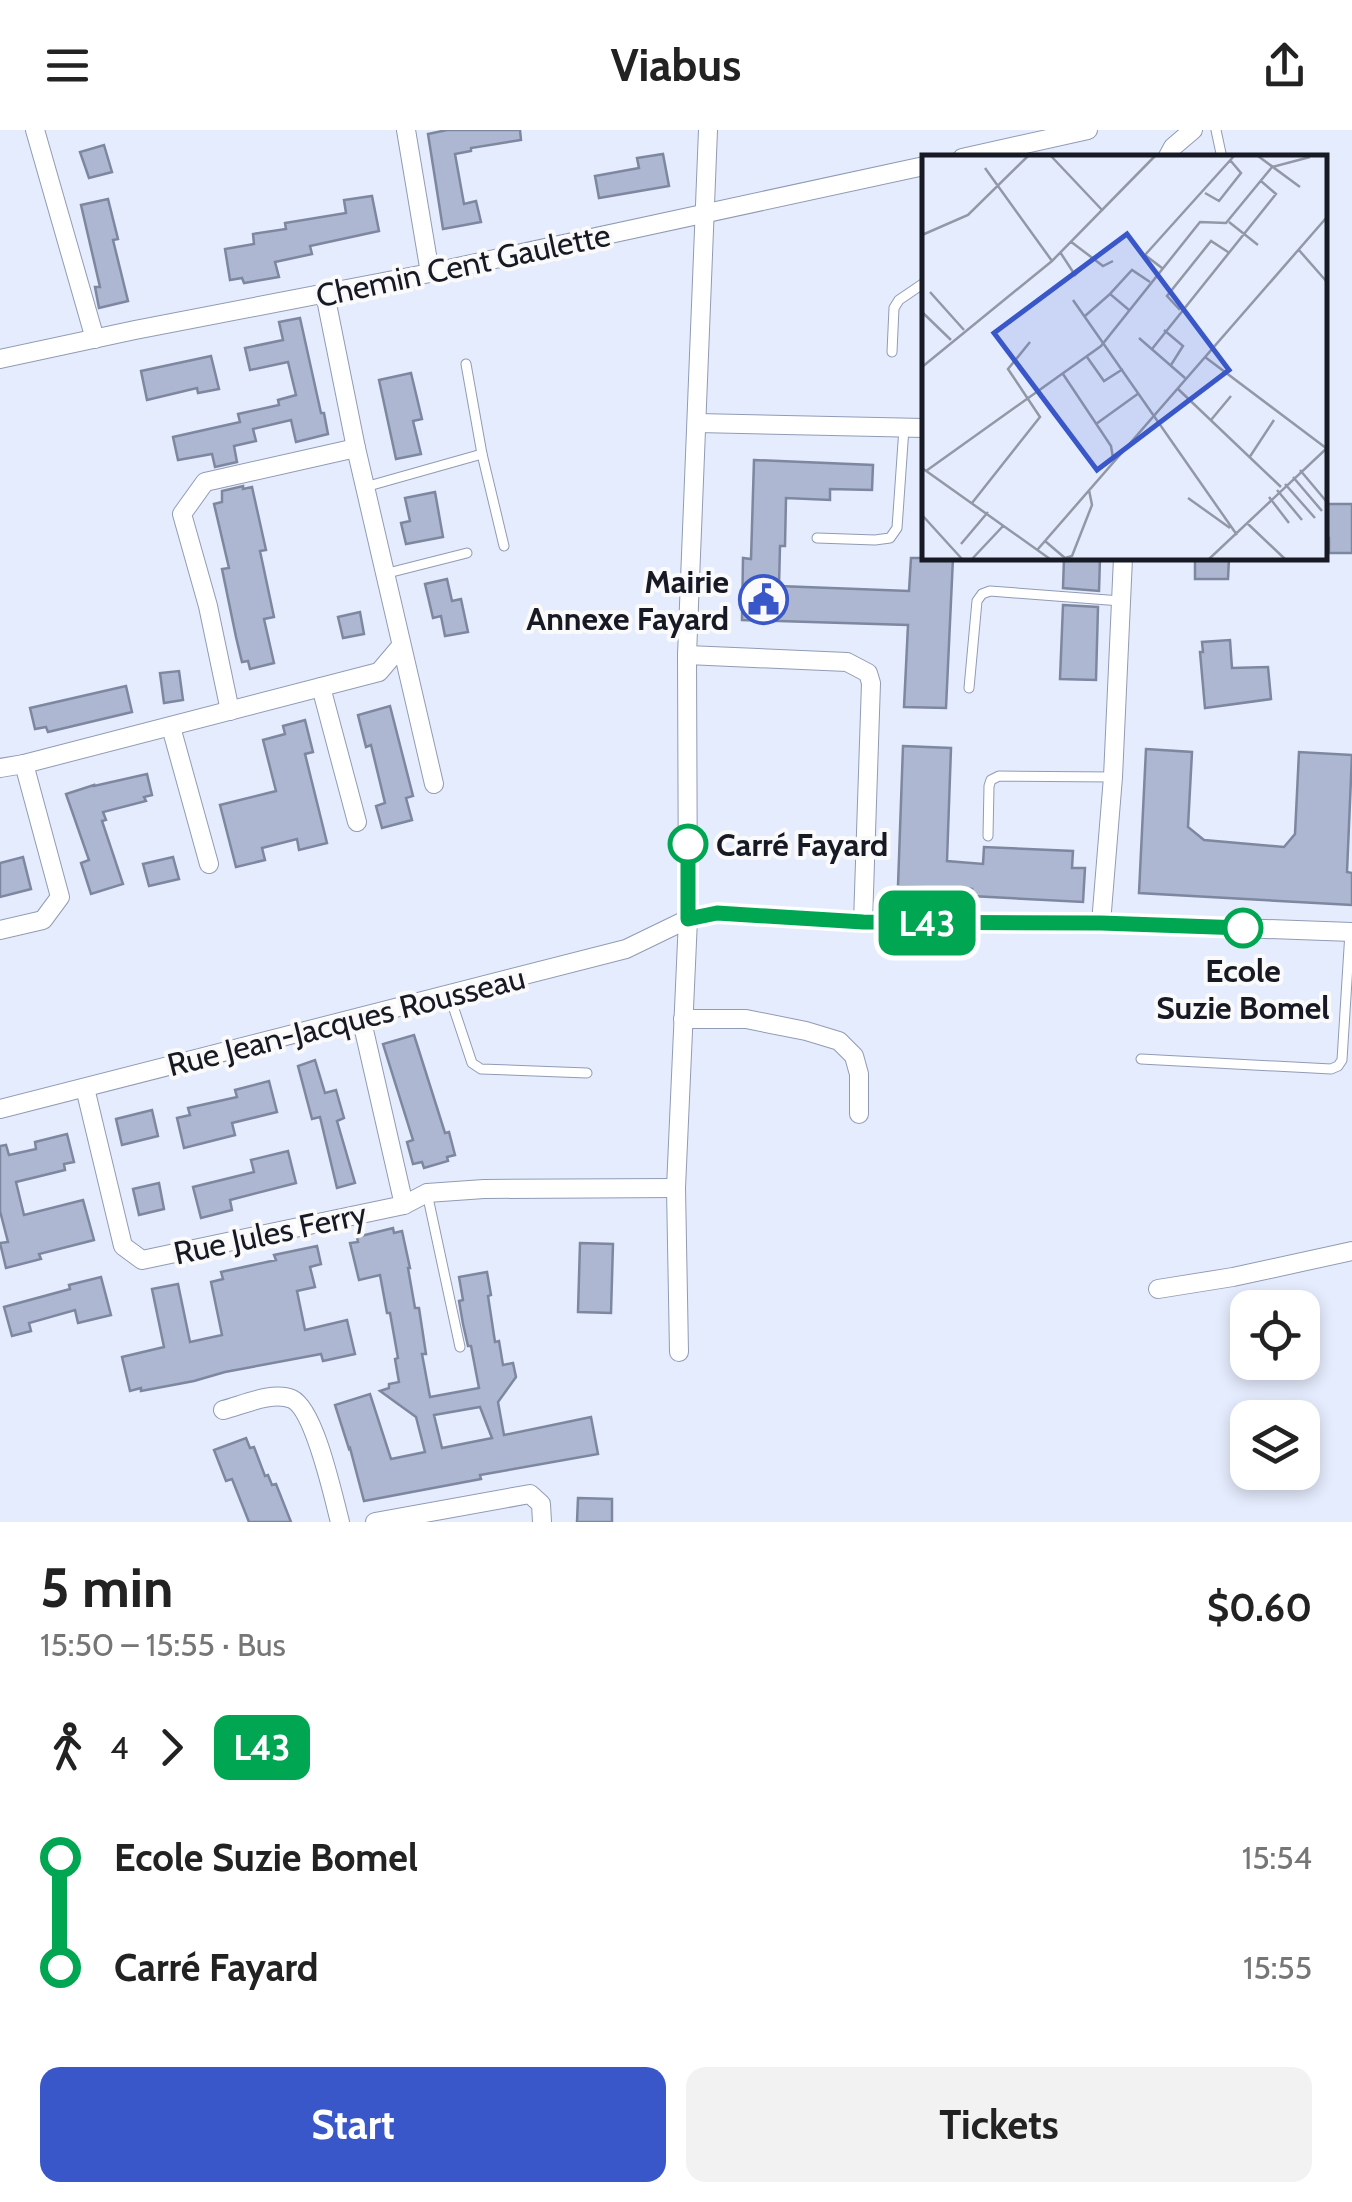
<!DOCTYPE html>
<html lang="en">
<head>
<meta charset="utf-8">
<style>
	:root { --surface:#fff; --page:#f2f2f2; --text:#222; --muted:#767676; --accent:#3957c9 }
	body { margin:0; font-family:Cabin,sans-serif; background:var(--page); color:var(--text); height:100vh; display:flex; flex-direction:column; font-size:38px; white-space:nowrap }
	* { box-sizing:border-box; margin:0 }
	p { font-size:32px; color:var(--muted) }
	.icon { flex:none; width:55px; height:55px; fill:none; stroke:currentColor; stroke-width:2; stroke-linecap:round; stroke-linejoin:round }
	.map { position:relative; height:1392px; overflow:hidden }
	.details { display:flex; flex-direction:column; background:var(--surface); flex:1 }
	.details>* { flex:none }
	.badge { padding:0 20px; border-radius:15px; font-size:35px; line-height:65px }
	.tools { position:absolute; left:1230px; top:1160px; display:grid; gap:20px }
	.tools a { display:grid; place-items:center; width:90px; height:90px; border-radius:20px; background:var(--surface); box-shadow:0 5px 15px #0003; font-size:50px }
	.map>.badge { position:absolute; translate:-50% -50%; box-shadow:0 0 0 5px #fff }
	.legs { display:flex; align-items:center; gap:15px; height:110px; padding:0 40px; font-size:32px }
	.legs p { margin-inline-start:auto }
	.head { display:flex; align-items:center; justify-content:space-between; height:170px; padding:0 40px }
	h1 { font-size:55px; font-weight:700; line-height:75px }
	.cta { display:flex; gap:20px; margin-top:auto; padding:20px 40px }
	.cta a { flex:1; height:115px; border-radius:20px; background:var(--accent); color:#fff; font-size:40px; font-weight:700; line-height:115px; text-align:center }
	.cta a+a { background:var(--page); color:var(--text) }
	ul { padding:0 40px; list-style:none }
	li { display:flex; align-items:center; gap:35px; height:110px; font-size:38px }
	li i { display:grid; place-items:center; width:15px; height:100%; margin:0 12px; background:currentColor }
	li i::after { content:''; width:25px; height:25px; margin:-12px; border:8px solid; border-radius:50%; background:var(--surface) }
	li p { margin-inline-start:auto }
	li:first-child i { background:linear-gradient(#0000 50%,currentColor 0) }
	li:last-child i { background:linear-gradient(currentColor 50%,#0000 0) }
	header { display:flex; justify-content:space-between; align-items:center; height:130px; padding:0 40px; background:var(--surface); font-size:45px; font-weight:700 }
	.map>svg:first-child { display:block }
	.building { fill:#adb7d1; stroke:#7d87a0; stroke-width:2.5; fill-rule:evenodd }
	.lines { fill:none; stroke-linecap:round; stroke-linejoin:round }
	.lane-casing { stroke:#919bb5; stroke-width:11 }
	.street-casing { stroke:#919bb5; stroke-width:20 }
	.lane { stroke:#fff; stroke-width:9 }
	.street { stroke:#fff; stroke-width:18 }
	.line-1-casing { stroke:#fff; stroke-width:22 }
	.line-1 { stroke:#00a651; stroke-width:15 }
	.stop-1-dot { fill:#fff; stroke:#00a651; stroke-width:5 }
	.labels { text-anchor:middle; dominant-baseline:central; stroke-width:8; stroke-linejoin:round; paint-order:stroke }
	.street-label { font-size:32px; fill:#171a24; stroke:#fafafa }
	.poi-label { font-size:32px; font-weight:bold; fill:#171a24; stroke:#fafafa; text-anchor:end }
	.stop-label { font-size:32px; font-weight:bold; fill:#171a24; stroke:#fafafa; text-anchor:start }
	.inset-road { fill:none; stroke:#9398a6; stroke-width:2.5 }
	.view { fill:#3957c9; fill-opacity:0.15; stroke:#3957c9; stroke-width:5 }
	.inset-edge { fill:none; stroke:#171a24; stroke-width:5 }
</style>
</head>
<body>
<header><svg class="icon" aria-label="menu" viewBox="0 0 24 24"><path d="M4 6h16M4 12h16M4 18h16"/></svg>Viabus<svg class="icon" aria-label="share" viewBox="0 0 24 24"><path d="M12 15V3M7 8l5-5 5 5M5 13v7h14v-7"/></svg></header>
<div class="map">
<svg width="1352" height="1392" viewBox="0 0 1352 1392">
	<rect width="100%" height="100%" fill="#e5ecfd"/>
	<g class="building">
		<polygon points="447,0 520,0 521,10 471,18 471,21 455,24 464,74 476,71 481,92 443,99 428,4"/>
		<polygon points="104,15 112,42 89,48 80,22"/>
		<polygon points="663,24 669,56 599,68 595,46 639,38 637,28"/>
		<polygon points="372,66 379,101 310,116 312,124 275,132 279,147 244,153 242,148 230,150 225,119 254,114 253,104 286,99 285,93 346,83 344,70"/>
		<polygon points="108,69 118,109 113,110 128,171 99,178 95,157 100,157 81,75"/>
		<polygon points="300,188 321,283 324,283 328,304 296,312 291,290 253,299 256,311 234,316 237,332 215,337 212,324 178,330 173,307 240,292 238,284 279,275 278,270 296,265 288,232 250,240 245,218 283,210 279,192"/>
		<polygon points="211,226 219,259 198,263 197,258 147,270 141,241"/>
		<polygon points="411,243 422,289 413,291 421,324 396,329 379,250"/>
		<polygon points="754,330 873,335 872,360 830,359 830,370 786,368 785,416 780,416 779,456 909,461 911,428 953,428 946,578 904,577 908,495 742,490 743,428 751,429"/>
		<polygon points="243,356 243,359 252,357 266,420 260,421 274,487 264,489 274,533 250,539 248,531 242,532 236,507 222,439 229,438 214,374 222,372 222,361"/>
		<polygon points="435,362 443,407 406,414 401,393 410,391 405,368"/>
		<polygon points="1324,374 1352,374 1352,423 1329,423 1329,408 1324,408"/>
		<polygon points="1064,428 1100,428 1099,461 1063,458"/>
		<polygon points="1195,428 1229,428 1228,449 1195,449"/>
		<polygon points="447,449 452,471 461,469 468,502 445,506 441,486 433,488 425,454"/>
		<polygon points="1063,475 1098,477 1096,550 1060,549"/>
		<polygon points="360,482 364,504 343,508 338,487"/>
		<polygon points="1230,510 1232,538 1268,537 1271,569 1205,578 1200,522 1203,522 1202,512"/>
		<polygon points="179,541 183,570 164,573 160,543"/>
		<polygon points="126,556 132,582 48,602 46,597 35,599 30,578"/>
		<polygon points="390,576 413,666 406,668 412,690 382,698 376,676 385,673 371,615 366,617 358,585"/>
		<polygon points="305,590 313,622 305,624 327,713 299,720 297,709 262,718 265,730 236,737 220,675 276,661 263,610 285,604 283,596"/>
		<polygon points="903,616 951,618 947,731 983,734 984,717 1073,721 1072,738 1085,738 1083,772 972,766 972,759 898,756"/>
		<polygon points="1146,619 1192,622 1188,697 1204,710 1284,717 1295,704 1299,622 1352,625 1347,742 1352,743 1352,775 1139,763"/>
		<polygon points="147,644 152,665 144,667 146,671 103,682 106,690 102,691 123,754 91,764 81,733 89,730 66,664 94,655 94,656"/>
		<polygon points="23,727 31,759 0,767 0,733"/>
		<polygon points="173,727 179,749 149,756 143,734"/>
		<polygon points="414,905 445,1003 449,1002 455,1025 447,1027 448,1031 424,1038 422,1032 413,1034 407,1012 413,1010 383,914"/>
		<polygon points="315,930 325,963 336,960 344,988 337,991 355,1053 337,1058 320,987 312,989 298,936"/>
		<polygon points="269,951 277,982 232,993 235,1005 184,1018 177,988 190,985 188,978 237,967 235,960"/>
		<polygon points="152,980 158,1006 122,1015 116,989"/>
		<polygon points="67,1004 74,1032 64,1034 65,1040 16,1052 24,1085 83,1070 94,1110 39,1124 41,1129 6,1138 0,1113 8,1112 0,1081 0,1016 6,1015 9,1025 36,1019 35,1012"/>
		<polygon points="288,1021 296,1053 230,1070 232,1080 201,1088 193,1057 254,1042 251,1030"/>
		<polygon points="159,1053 164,1079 139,1085 133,1059"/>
		<path d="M393,1098l1,5 8,-2 8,37h-2l7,40h4l7,46h-4l8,43 49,-9 -8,-42h-3l-5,-22 -4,-23 4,-1 -4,-23 28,-5 4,23 -3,1 7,46 4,-1 4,24 10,-2 3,14 -18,25 6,33 87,-18 7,37 -118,21 1,4 -117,22 -14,-53 -1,1 -14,-44 35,-11 21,65 34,-7 -9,-35 -36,-26 9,-3v-4l10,-2 -4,-23 3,-1 -8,-45h-3l-7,-38 -21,5 -9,-37 8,-1 -1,-5zM480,1277l12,31 -50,10 -8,-33z"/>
		<polygon points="580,1113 613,1114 611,1183 578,1182"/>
		<polygon points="317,1116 321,1134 310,1137 315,1157 297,1161 305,1200 347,1190 355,1224 323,1231 321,1224 225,1242 194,1251 141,1261 141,1258 130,1261 122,1227 164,1217 152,1159 178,1154 190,1212 222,1205 211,1152 223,1149 221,1142 276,1130 274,1125"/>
		<polygon points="101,1147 111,1185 78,1193 75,1180 29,1193 31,1201 12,1206 4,1177 70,1159 69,1155"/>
		<polygon points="246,1308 250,1318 254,1317 265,1346 268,1345 272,1355 276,1354 291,1392 249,1392 232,1349 226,1351 214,1320"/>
		<polygon points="578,1368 612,1369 612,1392 577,1392"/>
	</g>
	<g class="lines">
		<defs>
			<g id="lane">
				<polyline points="1216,0 1222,28"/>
				<polyline points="892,222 894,178 899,170 924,153"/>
				<polyline points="466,234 482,324 504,416"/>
				<polyline points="365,357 482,324"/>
				<polyline points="817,408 875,410 890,408 897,398 904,298"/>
				<polyline points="384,444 467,423"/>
				<polyline points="969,558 977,471 982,464 990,461 1121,471"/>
				<polyline points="988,706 989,656 991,650 999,646 1113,647"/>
				<polyline points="449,864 472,933 481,939 587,943"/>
				<polyline points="1141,929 1331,939 1338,936 1342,930 1350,802"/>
				<polyline points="427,1063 460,1217"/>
			</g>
			<g id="street">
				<polyline points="35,0 95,209"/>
				<polyline points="406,0 430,143"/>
				<polyline points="962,28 1088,0"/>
				<polyline points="1167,28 1173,17 1193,0"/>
				<polyline points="325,164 356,318 434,654"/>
				<polyline points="0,229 135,200 430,143 924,36"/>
				<polyline points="697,293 924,298"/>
				<polyline points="687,525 847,532 868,543 871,553 863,792"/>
				<polyline points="321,557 357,692"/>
				<polyline points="230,581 208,476 182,384 205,352 356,318"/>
				<polyline points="171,597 209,734"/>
				<polyline points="0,638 24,634 379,542 401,516"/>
				<polyline points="1101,793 1113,647 1123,428"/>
				<polyline points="0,800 43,790 60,767 24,634"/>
				<polyline points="683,889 746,889 806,901 839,911 854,926 859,944 859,984"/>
				<polyline points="85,958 123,1116 142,1130 404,1075 361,887"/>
				<polyline points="0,979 626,819 688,789 717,783 863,792 1101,793 1352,802"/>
				<polyline points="404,1075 427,1063 484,1059 676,1058"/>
				<polyline points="1158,1159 1233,1147 1352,1121"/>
				<polyline points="679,1222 676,1058 688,789 687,525 708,0"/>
				<path d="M223,1280c20,-5 49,-19 69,-11 23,11 41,97 48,123"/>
				<polyline points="375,1392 530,1364 541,1374 542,1392"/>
			</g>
		</defs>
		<use href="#lane" class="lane-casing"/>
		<use href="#street" class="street-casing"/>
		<use href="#lane" class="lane"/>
		<use href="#street" class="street"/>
	</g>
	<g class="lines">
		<defs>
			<polyline id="line-1" points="688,714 688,789 717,783 863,792 1101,793 1243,798"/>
		</defs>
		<use href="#line-1" class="line-1-casing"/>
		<use href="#line-1" class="line-1"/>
	</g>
	<defs>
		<symbol id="civic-ring" viewBox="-11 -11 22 22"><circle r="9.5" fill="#fafafa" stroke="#3957c9" stroke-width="1.5"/><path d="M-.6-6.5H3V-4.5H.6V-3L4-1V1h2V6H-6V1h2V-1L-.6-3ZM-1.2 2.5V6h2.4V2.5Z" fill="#3957c9"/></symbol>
	</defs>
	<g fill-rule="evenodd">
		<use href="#civic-ring" x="736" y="442" width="55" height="55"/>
	</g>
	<g class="stop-1-dot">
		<circle cx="688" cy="714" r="18"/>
		<circle cx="1243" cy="798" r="18"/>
	</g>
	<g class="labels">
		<g class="street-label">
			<text transform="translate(463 135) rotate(-12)">Chemin Cent Gaulette</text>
			<text transform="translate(346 891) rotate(-14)">Rue Jean-Jacques Rousseau</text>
			<text transform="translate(270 1103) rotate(-12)">Rue Jules Ferry</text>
		</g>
		<g class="poi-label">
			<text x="729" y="451">Mairie<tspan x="729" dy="37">Annexe Fayard</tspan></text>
		</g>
		<g class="stop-label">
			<text x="716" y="714">Carré Fayard</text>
			<text x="1243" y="840" text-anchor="middle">Ecole<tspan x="1243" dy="37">Suzie Bomel</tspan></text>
		</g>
	</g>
	<g transform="translate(922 25)">
		<rect width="405" height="405" fill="#e5ecfd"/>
		<path class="inset-road" d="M129,1l52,55M336,1l42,31M63,13l67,93M283,38l14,8 22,-28 -11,-13M307,67l29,23M0,80l46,-20 60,-59M148,86l33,25 10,-5M376,94l29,33M138,97l15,23 17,-16M240,113l-17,-13 89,-99M8,137l34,38M151,145l164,235M207,155l-19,-16 22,-24 18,12M258,155l-13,-14 44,-55 17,11M0,157l29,28M163,161l25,-22M242,175l19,16 -12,19M217,183l46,40M230,194l124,-155 -15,-13M165,202l17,24 19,-12M283,202l121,91M0,212l130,-106 103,-105M141,219l48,72 2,12M255,233l104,99M289,265l20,-24M174,269l43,-31M327,303l25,-38M0,313l128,91M378,315l26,31M4,316l175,-125 99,-124 26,1 46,-56 38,-10M371,322l29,34M363,329l30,34M355,335l25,30M347,342l20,26M266,343l42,30M50,348l68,-86 -32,-48 22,-27M0,360l40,44M325,368l38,36M123,386l20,17 7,-2 20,-51 -3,-15M39,389l27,-32M116,394l289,-332M50,404l32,-34M287,404l118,-111"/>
		<path class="view" d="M205,79l102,136 -132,100 -103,-137z"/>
		<rect width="405" height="405" class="inset-edge"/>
	</g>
</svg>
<div class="tools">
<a><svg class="icon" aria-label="locate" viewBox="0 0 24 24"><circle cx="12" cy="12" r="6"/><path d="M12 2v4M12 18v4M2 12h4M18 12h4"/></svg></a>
<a><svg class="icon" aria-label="layers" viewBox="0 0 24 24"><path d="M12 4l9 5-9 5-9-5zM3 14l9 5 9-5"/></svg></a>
</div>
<b class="badge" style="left:927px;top:793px;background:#00a651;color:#fff">L43</b>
</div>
<section class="details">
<div class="head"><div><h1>5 min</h1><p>15:50 – 15:55 · Bus</p></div><b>$0.60</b></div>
<div class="legs"><svg class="icon" aria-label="walk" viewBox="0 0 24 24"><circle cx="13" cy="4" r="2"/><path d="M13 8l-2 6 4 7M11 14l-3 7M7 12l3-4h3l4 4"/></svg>4<svg class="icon" aria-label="forward" viewBox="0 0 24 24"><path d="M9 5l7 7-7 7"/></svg><b class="badge" style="background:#00a651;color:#fff">L43</b></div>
<ul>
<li><i style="color:#00a651"></i><b>Ecole Suzie Bomel</b><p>15:54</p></li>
<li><i style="color:#00a651"></i><b>Carré Fayard</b><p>15:55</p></li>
</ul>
<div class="cta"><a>Start</a><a>Tickets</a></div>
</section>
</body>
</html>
